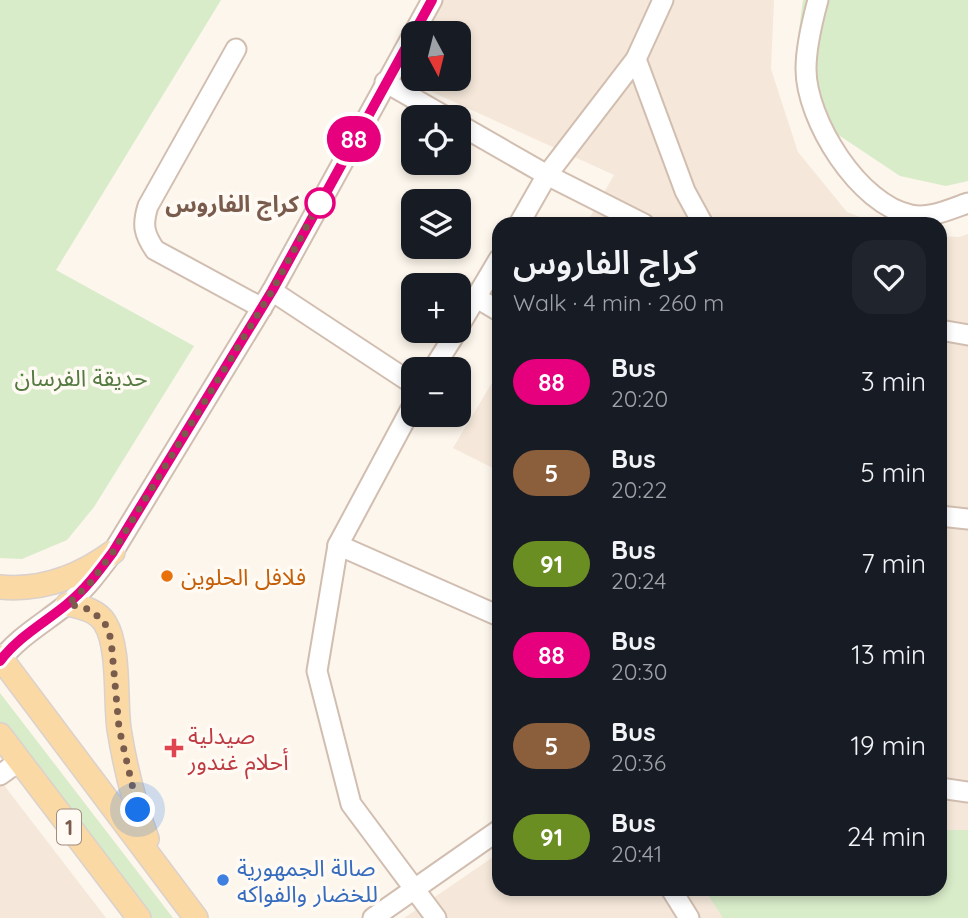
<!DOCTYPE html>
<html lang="en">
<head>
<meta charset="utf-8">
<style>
	:root { --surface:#171b24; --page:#20242c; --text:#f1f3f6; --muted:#9ea1a6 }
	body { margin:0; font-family:Quicksand,"Noto Sans Arabic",sans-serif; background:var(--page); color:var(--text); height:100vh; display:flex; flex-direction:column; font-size:26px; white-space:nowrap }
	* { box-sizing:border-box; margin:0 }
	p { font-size:23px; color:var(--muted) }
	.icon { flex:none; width:38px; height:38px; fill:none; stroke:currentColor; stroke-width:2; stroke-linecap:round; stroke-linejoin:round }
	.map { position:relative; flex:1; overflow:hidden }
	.sheet { position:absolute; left:492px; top:217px; width:455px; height:679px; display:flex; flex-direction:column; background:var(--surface); border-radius:21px; box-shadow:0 4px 10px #0003 }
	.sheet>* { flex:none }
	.badge { padding:0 14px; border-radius:23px; font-size:24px; line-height:46px }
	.needle { width:46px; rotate:173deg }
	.controls { position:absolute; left:401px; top:21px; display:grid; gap:14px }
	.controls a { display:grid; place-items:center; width:70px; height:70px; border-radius:14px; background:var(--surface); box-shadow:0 4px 10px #0003; font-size:35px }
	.you { position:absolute; width:35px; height:35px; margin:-18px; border:5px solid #fff; border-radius:50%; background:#1a73e8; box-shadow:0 0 0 10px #1a73e833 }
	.map>.badge { position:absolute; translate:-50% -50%; box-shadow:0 0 0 4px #fff }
	.round { display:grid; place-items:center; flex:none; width:74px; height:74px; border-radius:21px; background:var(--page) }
	.summary { display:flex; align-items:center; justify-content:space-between; height:119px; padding:0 21px }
	h1 { font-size:33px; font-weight:600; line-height:52px }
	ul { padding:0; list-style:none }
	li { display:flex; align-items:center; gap:21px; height:91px; padding:0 21px }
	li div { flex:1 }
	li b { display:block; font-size:26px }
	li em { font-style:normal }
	li .badge { min-width:77px; font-weight:700; text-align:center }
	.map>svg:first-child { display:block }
	.residential { fill:#f5e8da }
	.green { fill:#d8ecc9 }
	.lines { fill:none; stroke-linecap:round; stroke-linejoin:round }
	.minor-casing { stroke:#d1beb0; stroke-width:23 }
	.major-casing { stroke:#dad1cd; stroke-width:26 }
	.minor { stroke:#fff; stroke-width:19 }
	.major { stroke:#fbd9a5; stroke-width:23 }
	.line-casing { stroke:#fff; stroke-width:16 }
	.line { stroke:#e6007e; stroke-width:10 }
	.walk { stroke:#7a5c4d; stroke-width:7; stroke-dasharray:0 12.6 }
	.stop-dot { fill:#fff; stroke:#e6007e; stroke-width:3.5 }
	.food-dot { fill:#e8710a; stroke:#fffaf3; stroke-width:2.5 }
	.health-dot { fill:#e0444e; stroke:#fffaf3; stroke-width:2.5 }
	.shop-dot { fill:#3f7fe0; stroke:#fffaf3; stroke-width:2.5 }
	.labels { text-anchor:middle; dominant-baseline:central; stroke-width:7; stroke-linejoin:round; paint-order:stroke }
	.shield { fill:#fffaf3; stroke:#a28b7f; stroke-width:2 }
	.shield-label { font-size:21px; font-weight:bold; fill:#7a5c4d }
	.stop-label { font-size:23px; font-weight:bold; fill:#7a5c4d; stroke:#fffaf3; text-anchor:end }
	.park-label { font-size:23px; fill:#537a41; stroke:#fffaf3 }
	.food-label { font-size:23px; fill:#c56008; stroke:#fffaf3; text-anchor:start }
	.health-label { font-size:23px; fill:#be3a42; stroke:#fffaf3; text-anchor:start }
	.shop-label { font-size:23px; fill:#366cbe; stroke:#fffaf3; text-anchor:start }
</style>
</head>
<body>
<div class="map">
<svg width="968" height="918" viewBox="0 0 968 918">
	<rect width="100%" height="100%" fill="#fdf6ec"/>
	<g class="residential">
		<polygon points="435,0 774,0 771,69 798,152 847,212 879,224 586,224 614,175 408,81 413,64 413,79 458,79 458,33 422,33"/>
		<polygon points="968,234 968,918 404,918 499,853 499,889 940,889 940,236 959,237"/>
		<polygon points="499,371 499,471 453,448"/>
		<polygon points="0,780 106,918 0,918"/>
	</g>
	<g class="green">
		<polygon points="0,0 221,0 56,270 194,346 94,507 67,540 22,559 0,558"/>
		<polygon points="803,0 968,0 968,181 946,186 900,176 834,132 795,60"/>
		<polygon points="0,693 173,918 148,918 0,725"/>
		<polygon points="940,830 968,830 968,918 723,918 704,889 940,889"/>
	</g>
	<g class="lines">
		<defs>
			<g id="minor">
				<polyline points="663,0 636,59 685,191 703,224"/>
				<path d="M818,0c-6,22 -12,46 -12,69 0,51 53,136 105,146 19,4 39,-6 57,-12"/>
				<path d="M236,49l-88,157c-6,19 -4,28 7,44l107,58"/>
				<polyline points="385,82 446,117"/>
				<polyline points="458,124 547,175 644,224"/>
				<polyline points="519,224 547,175 636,59"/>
				<polyline points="272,291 413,384"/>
				<polyline points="477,298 499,311"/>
				<polyline points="458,328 499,259"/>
				<polyline points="940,330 968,335"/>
				<polyline points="433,369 457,331"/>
				<polyline points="413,405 338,545 317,671 351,804 436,918"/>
				<polyline points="940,516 968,519"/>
				<polyline points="338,545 499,616"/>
				<path d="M0,661c18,-24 44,-38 66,-56 19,-15 33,-34 47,-53l159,-261 160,-291"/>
				<polyline points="0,775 18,762"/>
				<polyline points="940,788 968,792"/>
				<polyline points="671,889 689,918"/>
				<polyline points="373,918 499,830"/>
			</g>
			<g id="major">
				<path d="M0,587c42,4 79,-10 113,-35"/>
				<path d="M68,604c13,3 29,6 37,19 15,24 10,77 14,106 6,37 15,74 28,110"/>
				<polyline points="0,657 196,918"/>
				<polyline points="0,735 139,918"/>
			</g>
		</defs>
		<use href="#minor" class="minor-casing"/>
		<use href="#major" class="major-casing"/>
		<use href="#minor" class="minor"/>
		<use href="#major" class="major"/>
	</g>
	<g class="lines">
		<defs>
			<path id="line" d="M0,661c18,-24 44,-38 66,-56 19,-15 33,-34 47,-53l159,-261 160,-291"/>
		</defs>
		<use href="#line" class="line-casing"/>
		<use href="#line" class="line"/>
		<polyline class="walk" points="138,810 119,728 111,639 104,621 88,609 68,604 91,582 113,552 272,291 322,198 320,203"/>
	</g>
	<circle class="stop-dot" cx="320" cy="203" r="14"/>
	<circle class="food-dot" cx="167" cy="576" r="7"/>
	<path class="health-dot" d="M170.5 737.5h7v7h7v7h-7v7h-7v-7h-7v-7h7z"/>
	<circle class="shop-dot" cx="223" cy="880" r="7"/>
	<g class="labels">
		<rect class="shield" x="57" y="809.5" width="24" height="35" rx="5"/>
		<g class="shield-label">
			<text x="69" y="827">1</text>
		</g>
		<g class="stop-label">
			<text x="299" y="203">كراج الفاروس</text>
		</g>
		<g class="park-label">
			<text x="81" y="377">حديقة الفرسان</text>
		</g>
		<g class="food-label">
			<text x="181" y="576">فلافل الحلوين</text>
		</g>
		<g class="health-label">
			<text x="188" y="735">صيدلية<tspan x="188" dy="26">أحلام غندور</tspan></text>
		</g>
		<g class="shop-label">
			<text x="237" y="867">صالة الجمهورية<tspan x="237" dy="26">للخضار والفواكه</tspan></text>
		</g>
	</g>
</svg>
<div class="controls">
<a><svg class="needle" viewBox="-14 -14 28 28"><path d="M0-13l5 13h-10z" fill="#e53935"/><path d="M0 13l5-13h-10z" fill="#9ea1a6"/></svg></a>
<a><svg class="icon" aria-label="locate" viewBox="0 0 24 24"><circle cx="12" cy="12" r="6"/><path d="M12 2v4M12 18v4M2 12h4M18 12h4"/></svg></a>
<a><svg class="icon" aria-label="layers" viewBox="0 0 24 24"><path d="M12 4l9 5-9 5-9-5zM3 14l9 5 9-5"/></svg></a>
<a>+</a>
<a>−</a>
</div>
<div class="you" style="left:138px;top:810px"></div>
<b class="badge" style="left:354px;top:139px;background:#e6007e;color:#fff">88</b>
<section class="sheet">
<div class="summary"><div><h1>كراج الفاروس</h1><p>Walk · 4 min · 260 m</p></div><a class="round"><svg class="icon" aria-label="heart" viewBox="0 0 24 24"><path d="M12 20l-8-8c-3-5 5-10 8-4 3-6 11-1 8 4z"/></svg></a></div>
<ul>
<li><span class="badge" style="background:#e6007e;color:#fff">88</span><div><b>Bus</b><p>20:20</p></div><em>3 min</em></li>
<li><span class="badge" style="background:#8b5e3c;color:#fff">5</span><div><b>Bus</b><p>20:22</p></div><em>5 min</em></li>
<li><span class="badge" style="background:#6b8e23;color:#fff">91</span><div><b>Bus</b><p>20:24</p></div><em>7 min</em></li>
<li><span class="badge" style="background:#e6007e;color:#fff">88</span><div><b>Bus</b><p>20:30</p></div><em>13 min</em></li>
<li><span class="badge" style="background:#8b5e3c;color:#fff">5</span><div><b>Bus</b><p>20:36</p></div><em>19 min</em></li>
<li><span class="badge" style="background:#6b8e23;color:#fff">91</span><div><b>Bus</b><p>20:41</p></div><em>24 min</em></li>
</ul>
</section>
</div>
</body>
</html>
